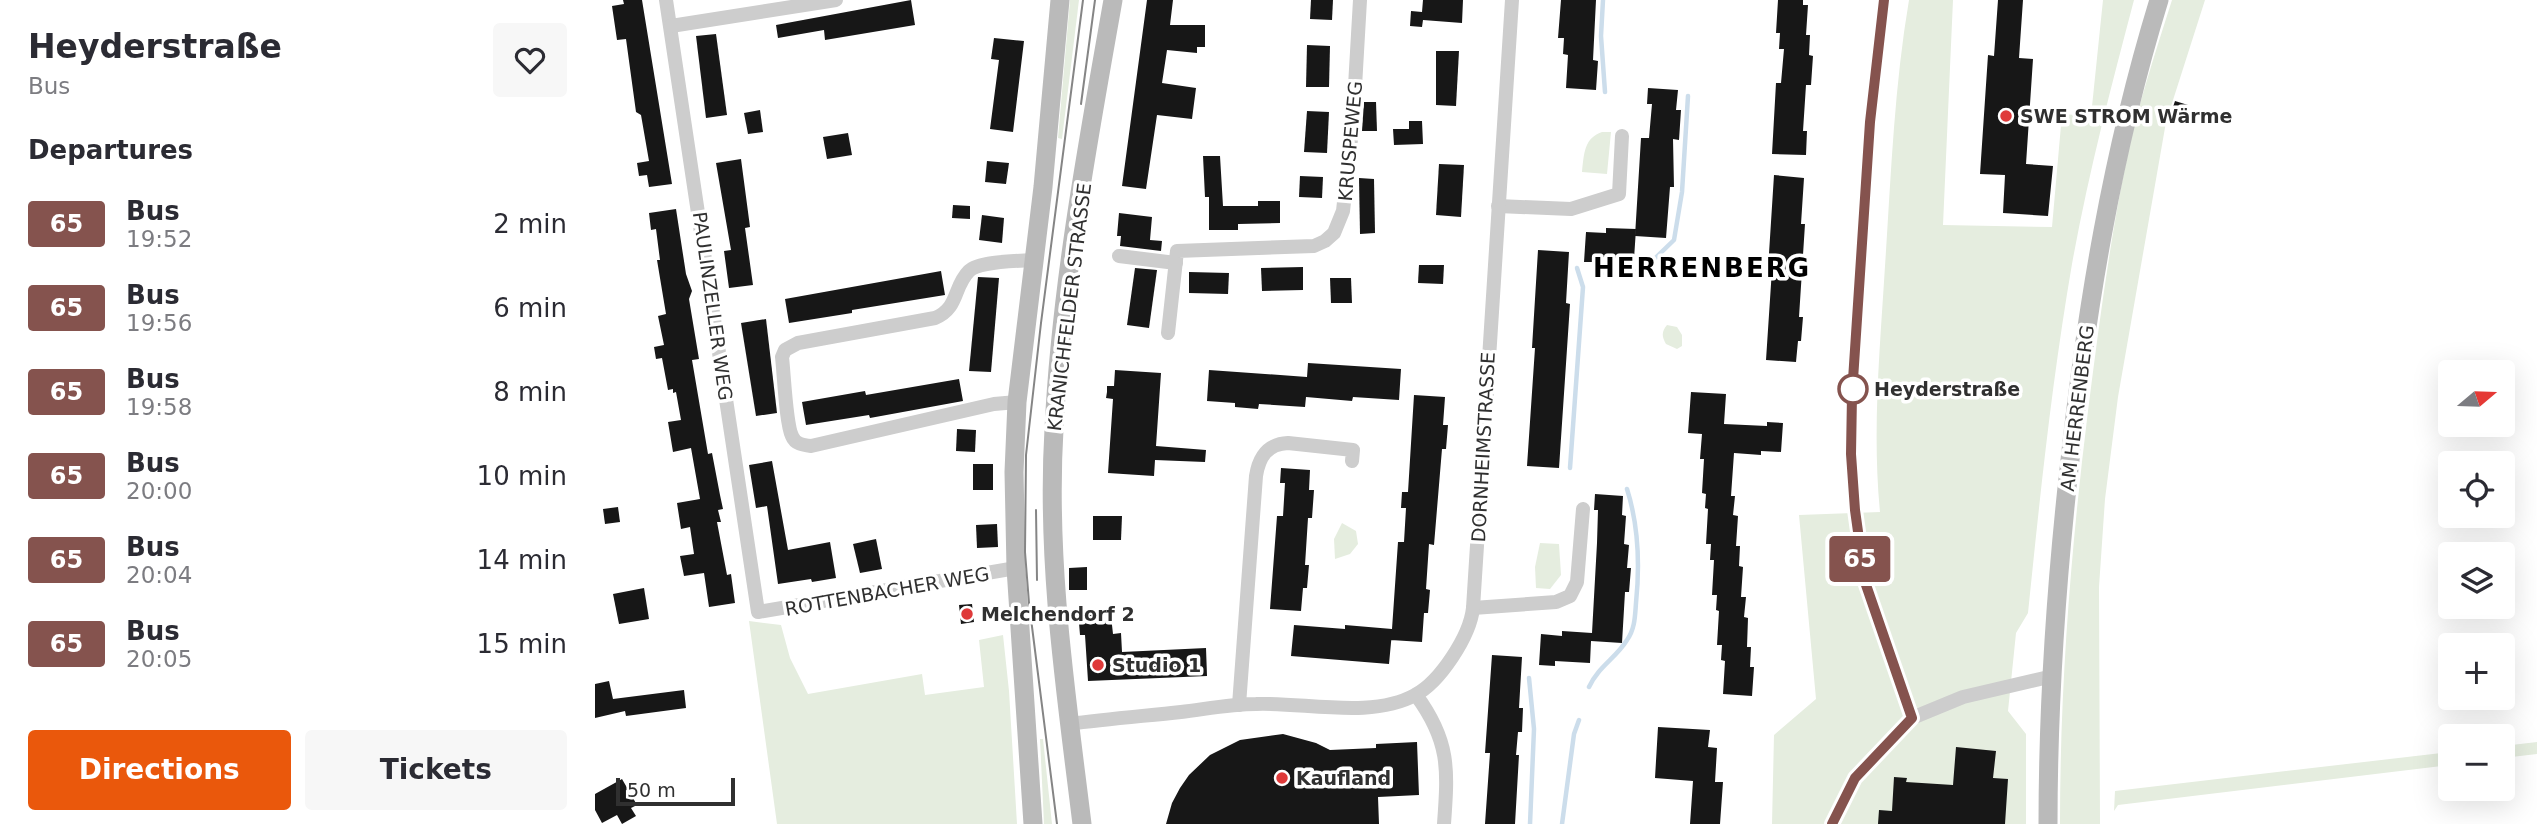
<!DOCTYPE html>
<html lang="en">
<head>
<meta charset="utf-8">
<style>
	:root { --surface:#fff; --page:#f7f7f7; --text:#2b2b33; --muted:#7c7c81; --accent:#ea580c }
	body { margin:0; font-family:"DejaVu Sans",sans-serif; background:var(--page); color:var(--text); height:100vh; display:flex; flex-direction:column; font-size:26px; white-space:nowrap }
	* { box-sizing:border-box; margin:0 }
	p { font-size:23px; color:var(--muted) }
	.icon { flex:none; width:38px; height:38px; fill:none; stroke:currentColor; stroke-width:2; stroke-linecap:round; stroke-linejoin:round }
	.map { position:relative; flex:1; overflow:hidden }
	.drawer { display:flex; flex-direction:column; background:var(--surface); width:595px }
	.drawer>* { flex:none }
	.badge { padding:0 14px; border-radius:5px; font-size:24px; line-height:46px }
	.needle { width:46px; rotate:71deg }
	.buttons { position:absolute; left:1843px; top:360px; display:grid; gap:14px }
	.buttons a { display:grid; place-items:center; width:77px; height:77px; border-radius:7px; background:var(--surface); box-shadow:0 7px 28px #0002; font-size:35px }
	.scale { position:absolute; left:21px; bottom:18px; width:119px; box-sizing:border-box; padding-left:7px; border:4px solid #303030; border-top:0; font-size:19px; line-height:24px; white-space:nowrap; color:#303030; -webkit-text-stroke:5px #fff; paint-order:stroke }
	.map>.badge { position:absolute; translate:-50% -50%; box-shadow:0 0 0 4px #fff }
	h2 { padding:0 28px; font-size:26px; line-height:63px }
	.round { display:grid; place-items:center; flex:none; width:74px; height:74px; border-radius:7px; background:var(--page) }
	.headline { display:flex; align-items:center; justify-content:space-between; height:119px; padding:0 28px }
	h1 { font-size:33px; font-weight:800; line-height:52px }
	.button { display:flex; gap:14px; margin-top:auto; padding:14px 28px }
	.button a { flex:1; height:80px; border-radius:7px; background:var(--accent); color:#fff; font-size:28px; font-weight:800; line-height:80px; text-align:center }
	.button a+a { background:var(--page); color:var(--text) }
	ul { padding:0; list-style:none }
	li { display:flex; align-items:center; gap:21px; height:84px; padding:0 28px }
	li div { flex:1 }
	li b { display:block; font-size:26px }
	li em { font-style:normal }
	li .badge { min-width:77px; font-weight:700; text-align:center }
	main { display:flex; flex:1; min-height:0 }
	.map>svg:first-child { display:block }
	.green { fill:#e5eddf }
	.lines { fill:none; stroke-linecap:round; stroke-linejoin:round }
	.stream { stroke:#ccddeb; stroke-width:4.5 }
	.building { fill:#171717 }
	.minor { stroke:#cdcdcd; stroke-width:14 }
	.secondary { stroke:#bababa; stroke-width:19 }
	.tram { stroke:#858585; stroke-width:2 }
	.line-casing { stroke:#fff; stroke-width:16 }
	.line { stroke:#85534e; stroke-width:10 }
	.poi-dot { fill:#df3a3a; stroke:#fff; stroke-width:2.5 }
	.stop-dot { fill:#fff; stroke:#85534e; stroke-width:3.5 }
	.labels { text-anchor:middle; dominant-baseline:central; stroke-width:7; stroke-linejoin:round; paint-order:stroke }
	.poi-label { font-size:19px; font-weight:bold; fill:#303030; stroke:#fff; text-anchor:start }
	.street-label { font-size:19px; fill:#303030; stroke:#fff }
	.stop-label { font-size:19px; font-weight:bold; fill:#303030; stroke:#fff; text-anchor:start }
	.district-label { font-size:26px; font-weight:bold; letter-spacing:2px; fill:#000; stroke:#fff }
</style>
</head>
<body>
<main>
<section class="drawer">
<div class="headline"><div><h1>Heyderstraße</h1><p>Bus</p></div><a class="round"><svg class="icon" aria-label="heart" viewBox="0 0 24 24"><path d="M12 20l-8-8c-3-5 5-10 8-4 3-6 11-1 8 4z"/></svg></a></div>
<h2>Departures</h2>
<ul>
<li><span class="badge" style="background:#85534e;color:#fff">65</span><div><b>Bus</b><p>19:52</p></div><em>2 min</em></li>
<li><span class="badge" style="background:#85534e;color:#fff">65</span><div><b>Bus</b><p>19:56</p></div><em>6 min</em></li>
<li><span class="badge" style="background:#85534e;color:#fff">65</span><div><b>Bus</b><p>19:58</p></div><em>8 min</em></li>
<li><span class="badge" style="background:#85534e;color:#fff">65</span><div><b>Bus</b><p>20:00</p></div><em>10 min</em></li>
<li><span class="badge" style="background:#85534e;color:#fff">65</span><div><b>Bus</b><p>20:04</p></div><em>14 min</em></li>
<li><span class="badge" style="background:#85534e;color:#fff">65</span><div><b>Bus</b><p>20:05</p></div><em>15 min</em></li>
</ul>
<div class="button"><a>Directions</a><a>Tickets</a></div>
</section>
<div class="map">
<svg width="1942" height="824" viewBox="0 0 1942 824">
	<rect width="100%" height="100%" fill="#fff"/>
	<g class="green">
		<polygon points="475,0 484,0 467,139 463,138"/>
		<path d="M1314,0h44l-10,225 109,2 10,-113 29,2 12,-116h31c-23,87 -46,175 -62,264 -20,116 -32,232 -44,349l-12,20 -8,78 18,23v90h-254l2,-89 42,-36 -17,-184 81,-3c-8,-82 0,-164 5,-246 6,-89 9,-178 24,-266z"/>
		<path d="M1577,0h33l-39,122 -48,275 -13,102 -6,88 1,237h-40c0,-138 11,-276 28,-413 11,-86 22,-173 40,-258 11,-52 28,-102 44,-153z"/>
		<path d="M1007,132h9l-4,42 -25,-2c2,-18 2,-34 20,-40z"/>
		<path d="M1072,325l10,2 5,8v11l-5,3 -11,-5c-4,-7 -5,-12 1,-19z"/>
		<polygon points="747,523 761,531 763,544 755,554 740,559 739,539"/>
		<polygon points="945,543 964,544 966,575 955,589 941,588 940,567"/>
		<polygon points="154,621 186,625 195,658 213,694 327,674 330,695 389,687 384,640 408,635 414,691 422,824 182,824"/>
		<polygon points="445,739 448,739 457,824 449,824"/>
		<polygon points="1942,742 1942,754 1908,758 1908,746"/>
		<polygon points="1855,752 1855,765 1523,805 1519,811 1520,791"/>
	</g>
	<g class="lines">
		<g class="stream">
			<polyline points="1008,0 1006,36 1010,92"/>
			<polyline points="1001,273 1047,271 1079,240 1087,192 1093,96"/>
			<polyline points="975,468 988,287 982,268"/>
			<polyline points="934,678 939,729 935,824"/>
			<path d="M994,687c9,-20 27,-29 38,-47 8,-11 8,-24 9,-37 4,-39 3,-76 -9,-114"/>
			<polyline points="967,824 979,734 984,720"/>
		</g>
	</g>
	<g class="building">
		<polygon points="28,0 47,0 77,184 54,187 52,175 44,176 42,163 54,161 46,115 41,112 31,39 22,40 17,6 29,4"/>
		<polygon points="316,0 320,25 230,40 229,30 183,38 181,25"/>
		<polygon points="552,0 578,0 575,25 610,25 610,47 602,47 602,53 572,50 567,83 601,88 597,119 562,115 551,189 527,186"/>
		<polygon points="716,0 738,0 737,20 715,19"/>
		<polygon points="828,0 868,0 867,23 828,20 827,27 815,26 816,11 827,12"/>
		<polygon points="966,0 1001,0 998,60 1003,61 1001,90 971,88 973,55 968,54 969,38 963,38"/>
		<polygon points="1183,0 1208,0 1208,5 1213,5 1211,35 1215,35 1214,55 1218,56 1216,85 1211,85 1208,131 1212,131 1211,155 1177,154 1181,83 1186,83 1189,49 1184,49 1185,33 1181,33"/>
		<polygon points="1403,0 1428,0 1424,58 1438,59 1431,164 1458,166 1453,216 1408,213 1410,175 1385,174 1393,55 1399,56"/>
		<polygon points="121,34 132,115 111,118 101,36"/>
		<polygon points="399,38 429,41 418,132 395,129 404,60 396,59"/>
		<polygon points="712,45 735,46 734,87 711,87"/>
		<polygon points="841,51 864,51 861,106 841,105"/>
		<polygon points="1053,88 1083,90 1081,110 1086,110 1084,140 1078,139 1079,187 1075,187 1071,238 1040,236 1046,138 1054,138 1057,104 1052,104"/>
		<polygon points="1580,101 1593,105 1589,120 1575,116"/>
		<polygon points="769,102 781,102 782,131 767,131"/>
		<polygon points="165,110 168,132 153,134 149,113"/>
		<polygon points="712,111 734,112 732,153 709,152"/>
		<polygon points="814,121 827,121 828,144 799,145 798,129 814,129"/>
		<polygon points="253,133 257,155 232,159 228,137"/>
		<polygon points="608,156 625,156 628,206 663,206 663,201 685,201 685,223 643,224 643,230 614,230 614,197 610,197"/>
		<polygon points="146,159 155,227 150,228 158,285 134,288 129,251 136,250 121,163"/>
		<polygon points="392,161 414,163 411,184 390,182"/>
		<polygon points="844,164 869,165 866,217 841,215"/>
		<polygon points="1179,175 1209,178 1206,224 1210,224 1204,317 1208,317 1206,341 1203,341 1201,362 1171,360 1177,269 1173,269"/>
		<polygon points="705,176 728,177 727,198 704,197"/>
		<polygon points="764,178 779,179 780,233 765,234"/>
		<polygon points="358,205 375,206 375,219 357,218"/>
		<polygon points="81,209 91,274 97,291 94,299 104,359 97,360 113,454 117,453 125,495 128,509 123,510 126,522 122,522 132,575 136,574 140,603 114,607 109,573 89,576 85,556 99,554 95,527 86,529 82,503 105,499 96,448 78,452 73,422 86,420 81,392 78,393 78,389 73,390 67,358 61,359 59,347 69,345 63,316 71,314 62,260 65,260 61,229 56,230 54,213"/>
		<polygon points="524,213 557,217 555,240 567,241 566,251 525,246 526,236 522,236"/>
		<polygon points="387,215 409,218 407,243 384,240"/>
		<polygon points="1011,228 1041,229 1039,259 1006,257 1005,262 989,262 991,232 1011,233"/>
		<polygon points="943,250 974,252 971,303 975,304 964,468 932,466 940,348 937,348"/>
		<polygon points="824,265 849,265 848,284 823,283"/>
		<polygon points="708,267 708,290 667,291 666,268"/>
		<polygon points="540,268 562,270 554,328 532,325"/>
		<polygon points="346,271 350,295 257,310 257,313 194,323 190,299"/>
		<polygon points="594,272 634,273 633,294 594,293"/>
		<polygon points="383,277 404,278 396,372 374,371"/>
		<polygon points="735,278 756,278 757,303 736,303"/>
		<polygon points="171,319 182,413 161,416 146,323"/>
		<polygon points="713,363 806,369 804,400 758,397 757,401 711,397 710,407 664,404 663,409 640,407 640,403 612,401 614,370 712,377"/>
		<polygon points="520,370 566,373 561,446 611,450 610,462 560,460 559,476 513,473 518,399 511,398 512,392 512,386 519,386"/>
		<polygon points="364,379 368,401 275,418 274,415 211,425 207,402 270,391 271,395"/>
		<polygon points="1096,392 1131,394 1129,424 1172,426 1172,422 1188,423 1186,452 1166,451 1166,455 1139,453 1136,496 1140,496 1138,515 1143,516 1141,546 1145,546 1144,566 1148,567 1146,597 1151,597 1149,617 1153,618 1152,647 1156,647 1155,667 1159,667 1157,696 1128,694 1130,661 1126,660 1127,645 1122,645 1124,611 1121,610 1122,595 1117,595 1119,560 1115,560 1116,544 1111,544 1113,509 1110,508 1111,494 1107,493 1109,459 1105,459 1107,434 1093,433"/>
		<polygon points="819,395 850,397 848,425 853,425 851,449 847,449 839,545 834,544 831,589 835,590 833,613 829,613 827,642 796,640 797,632 794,664 696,656 699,625 750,629 750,625 797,629 803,542 809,542 811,508 806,508 807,492 813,492"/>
		<polygon points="362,429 381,430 380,452 361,451"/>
		<polygon points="177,461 193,550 235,542 241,578 217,582 216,579 183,584 172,506 161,508 154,465"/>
		<rect x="378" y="464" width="20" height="26"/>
		<polygon points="686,468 715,470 714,490 719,490 717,518 713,518 710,565 714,565 712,588 708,588 706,611 675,609 682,516 688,516 690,483 685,483"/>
		<polygon points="1000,494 1028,496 1027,515 1031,516 1029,544 1034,545 1032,568 1036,568 1034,592 1030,592 1027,643 996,641 995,663 960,661 960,666 944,665 946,634 967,636 967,631 997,633 1002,543 1003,510 999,510"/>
		<polygon points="23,507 25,522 10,524 8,509"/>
		<polygon points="498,516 527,516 526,540 498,540"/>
		<polygon points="402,524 403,547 382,548 381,525"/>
		<polygon points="281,539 287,569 265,573 258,544"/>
		<polygon points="492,567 492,590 474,590 474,568"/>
		<polygon points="49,588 54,619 24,624 18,594"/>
		<polygon points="377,604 379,622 366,624 364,605"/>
		<polygon points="515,607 518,634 526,633 527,652 611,648 612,676 493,681 490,635 485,635 483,611"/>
		<polygon points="897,655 927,657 924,708 928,708 927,732 923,732 921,755 924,755 920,824 890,824 895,753 890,753"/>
		<polygon points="14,681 18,699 89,690 91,708 31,716 30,711 0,718 0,684"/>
		<polygon points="1063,727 1115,730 1113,747 1122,748 1120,782 1128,782 1125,824 1095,824 1098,781 1060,778"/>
		<polygon points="688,734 721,743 735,750 781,748 781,744 822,742 824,795 783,797 784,824 571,824 577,803 585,788 594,775 615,755 645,740"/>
		<polygon points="1361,747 1401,751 1398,778 1413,779 1410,824 1283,824 1284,810 1297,811 1299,777 1312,778 1311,782 1358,785"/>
		<polygon points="27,779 42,805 36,808 41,816 27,824 22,815 7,823 0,810 0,794"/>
	</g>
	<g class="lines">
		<g class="minor">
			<polyline points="71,0 163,612 421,568"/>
			<polyline points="1289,0 1275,122 1257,395 1256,454 1260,510 1270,582 1317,718"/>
			<polyline points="76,26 241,0"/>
			<polyline points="903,206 976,209 1024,194 1027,136"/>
			<polyline points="524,256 581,263"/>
			<polyline points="573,333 582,251 719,246 730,241 739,233 748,211 758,121 765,0"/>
			<path d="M422,402l-23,2 -183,42c-8,-1 -16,-2 -19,-10 -6,-12 -8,-62 -10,-79l3,-7 13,-7 137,-25c24,-10 18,-31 34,-47 10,-10 50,-10 64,-11"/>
			<polyline points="878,608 961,602 975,596 982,582 988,509"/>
			<path d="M821,695c34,46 32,74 28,129"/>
			<path d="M644,705l17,-229c3,-19 11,-32 32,-33l65,7 -1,11"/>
			<path d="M474,724c37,-5 75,-8 112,-12 25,-3 50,-8 75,-8 48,-2 116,15 159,-9 25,-13 55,-59 58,-87l39,-608"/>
			<polyline points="1237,824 1260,778 1317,718 1368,697 1458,676"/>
		</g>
		<g class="secondary">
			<polyline points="438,824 421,568 419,472 422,402 448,187 465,0"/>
			<path d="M487,824c-16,-131 -36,-262 -28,-395 7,-144 34,-287 59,-429"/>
			<path d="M1453,824c0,-118 8,-237 21,-355 17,-159 43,-316 90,-469"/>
		</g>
		<g class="tram">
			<polyline points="486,104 500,0"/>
			<polyline points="441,510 442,580"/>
			<polyline points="462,824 434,603 430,552 431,455 446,323 488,0"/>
		</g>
	</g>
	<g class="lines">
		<defs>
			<polyline id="line" points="1237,824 1260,778 1317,718 1270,582 1260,510 1256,454 1257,395 1275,122 1289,0"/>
		</defs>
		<use href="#line" class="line-casing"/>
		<use href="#line" class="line"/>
	</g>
	<g class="poi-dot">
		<circle cx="1411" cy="116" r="7"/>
		<circle cx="372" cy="614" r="7"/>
		<circle cx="503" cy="665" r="7"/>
		<circle cx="687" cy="778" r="7"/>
	</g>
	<circle class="stop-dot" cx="1258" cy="389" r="14"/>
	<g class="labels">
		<g class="poi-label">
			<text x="1425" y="116">SWE STROM Wärme</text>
			<text x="386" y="614">Melchendorf 2</text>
			<text x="517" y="665">Studio 1</text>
			<text x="701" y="778">Kaufland</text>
		</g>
		<g class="street-label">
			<text transform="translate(755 141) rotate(-85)">KRUSPEWEG</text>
			<text transform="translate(118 306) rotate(82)">PAULINZELLER WEG</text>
			<text transform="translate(474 307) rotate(-83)">KRANICHFELDER STRASSE</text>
			<text transform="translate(1482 408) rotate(-83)">AM HERRENBERG</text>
			<text transform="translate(888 447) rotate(-87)">DORNHEIMSTRASSE</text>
			<text transform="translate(292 591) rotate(-10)">ROTTENBACHER WEG</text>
		</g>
		<g class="stop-label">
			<text x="1279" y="389">Heyderstraße</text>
		</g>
		<g class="district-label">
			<text x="1107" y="268">HERRENBERG</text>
		</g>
	</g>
</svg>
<div class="buttons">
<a><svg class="needle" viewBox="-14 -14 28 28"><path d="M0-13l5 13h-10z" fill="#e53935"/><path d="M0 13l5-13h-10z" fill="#7c7c81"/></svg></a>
<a><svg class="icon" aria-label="locate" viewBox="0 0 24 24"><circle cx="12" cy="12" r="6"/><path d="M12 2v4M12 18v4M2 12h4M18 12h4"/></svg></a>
<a><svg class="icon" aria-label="layers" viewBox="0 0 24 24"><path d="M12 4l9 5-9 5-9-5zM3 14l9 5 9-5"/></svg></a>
<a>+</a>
<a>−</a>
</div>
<div class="scale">50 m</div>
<b class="badge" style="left:1265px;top:559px;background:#85534e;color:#fff">65</b>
</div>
</main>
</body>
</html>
